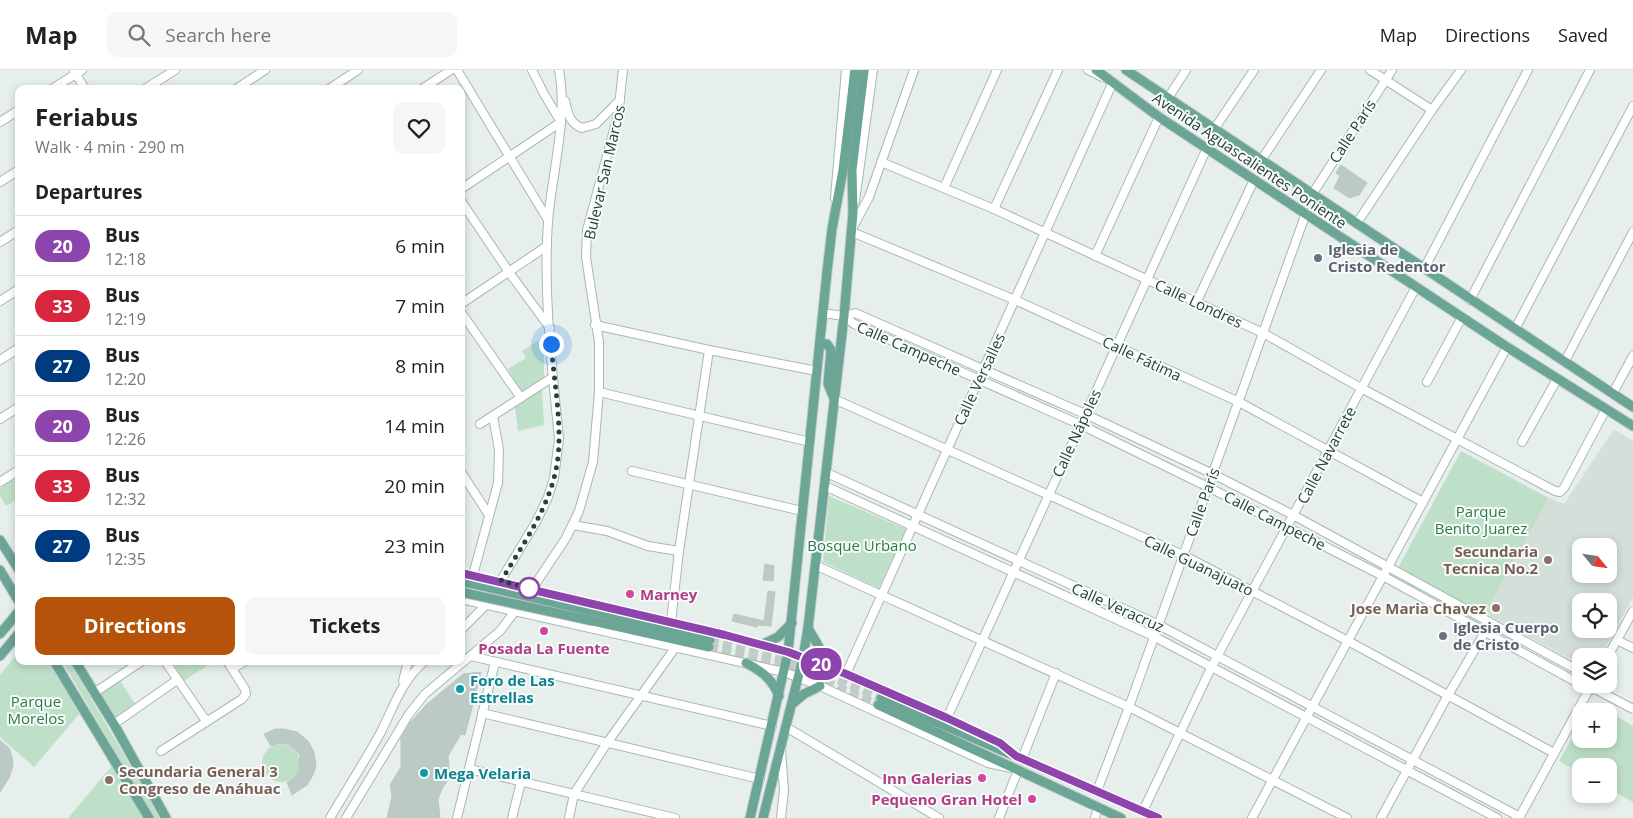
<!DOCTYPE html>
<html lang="en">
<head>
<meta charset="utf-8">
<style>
	:root { --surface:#fff; --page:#f6f6f6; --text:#222; --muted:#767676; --line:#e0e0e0; --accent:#b45309 }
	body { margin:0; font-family:"Open Sans",sans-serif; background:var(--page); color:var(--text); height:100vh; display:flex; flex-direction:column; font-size:19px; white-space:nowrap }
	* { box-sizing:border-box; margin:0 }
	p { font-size:16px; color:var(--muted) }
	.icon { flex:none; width:28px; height:28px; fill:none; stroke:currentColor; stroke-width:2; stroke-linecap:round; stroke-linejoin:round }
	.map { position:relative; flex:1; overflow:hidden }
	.sheet { position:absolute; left:15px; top:15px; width:450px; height:580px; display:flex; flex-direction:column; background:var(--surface); border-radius:10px; box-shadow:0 2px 8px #0003 }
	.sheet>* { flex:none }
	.badge { padding:0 10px; border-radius:16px; font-size:18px; line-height:32px }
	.needle { width:32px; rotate:119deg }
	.fabs { position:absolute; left:1572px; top:468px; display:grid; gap:10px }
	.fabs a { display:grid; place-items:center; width:45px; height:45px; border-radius:10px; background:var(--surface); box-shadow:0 2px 8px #0003; font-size:25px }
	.you { position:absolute; width:25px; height:25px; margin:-12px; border:4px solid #fff; border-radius:50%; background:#1a73e8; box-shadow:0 0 0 8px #1a73e833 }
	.map>.badge { position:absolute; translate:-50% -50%; box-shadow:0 0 0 2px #fff }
	h2 { padding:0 20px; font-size:19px; line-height:45px }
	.round { display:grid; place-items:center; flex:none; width:52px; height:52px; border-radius:10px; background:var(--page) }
	.head { display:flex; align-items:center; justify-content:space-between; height:85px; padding:0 20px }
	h1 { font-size:24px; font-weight:700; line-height:38px }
	.cta { display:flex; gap:10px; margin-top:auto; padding:10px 20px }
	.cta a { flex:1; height:58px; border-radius:10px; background:var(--accent); color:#fff; font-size:20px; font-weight:700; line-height:58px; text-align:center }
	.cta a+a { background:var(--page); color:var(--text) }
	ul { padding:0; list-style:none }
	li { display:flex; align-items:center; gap:15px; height:60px; padding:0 20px; border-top:1px solid var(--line) }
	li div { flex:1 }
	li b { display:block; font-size:19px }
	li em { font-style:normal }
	li .badge { min-width:55px; font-weight:700; text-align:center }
	header { display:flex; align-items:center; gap:30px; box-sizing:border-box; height:70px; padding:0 25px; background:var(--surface); border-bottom:1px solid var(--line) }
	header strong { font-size:24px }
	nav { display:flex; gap:28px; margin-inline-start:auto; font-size:18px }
	.search { width:350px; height:45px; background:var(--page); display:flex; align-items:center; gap:12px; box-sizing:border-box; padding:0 18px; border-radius:10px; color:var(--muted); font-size:19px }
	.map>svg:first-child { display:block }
	.built { fill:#d4dfda; fill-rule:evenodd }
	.green { fill:#bfe0c8 }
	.building { fill:#bbcac4; stroke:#b8c9c2 }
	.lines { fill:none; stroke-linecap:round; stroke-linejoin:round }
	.major-tunnel { stroke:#bfccc8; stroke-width:9; stroke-dasharray:9 4.5; stroke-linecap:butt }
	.minor-casing { stroke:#a8b8b2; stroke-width:10 }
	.major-casing { stroke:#c2cac8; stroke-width:11 }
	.minor { stroke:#fff; stroke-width:8 }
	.major { stroke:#6aa596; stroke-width:9 }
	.major-bridge-casing { stroke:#c2cac8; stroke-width:11; stroke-linecap:butt }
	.major-bridge { stroke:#6aa596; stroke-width:9 }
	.line-casing { stroke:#fff; stroke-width:11 }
	.line { stroke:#8e44ad; stroke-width:8 }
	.walk { stroke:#24423a; stroke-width:5; stroke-dasharray:0 9 }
	.worship-dot { fill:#6b7280; stroke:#f7fbf9; stroke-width:2 }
	.education-dot { fill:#8d6e63; stroke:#f7fbf9; stroke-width:2 }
	.stop-dot { fill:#fff; stroke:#8e44ad; stroke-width:2.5 }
	.hotel-dot { fill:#d1479c; stroke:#f7fbf9; stroke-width:2 }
	.culture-dot { fill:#0f9aa8; stroke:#f7fbf9; stroke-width:2 }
	.labels { text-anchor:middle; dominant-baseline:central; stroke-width:4; stroke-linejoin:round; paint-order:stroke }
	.street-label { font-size:15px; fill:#24423a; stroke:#f7fbf9 }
	.worship-label { font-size:15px; font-weight:bold; fill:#5b616d; stroke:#f7fbf9; text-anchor:start }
	.park-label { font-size:15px; fill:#2d7a4b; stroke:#f7fbf9 }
	.education-label { font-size:15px; font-weight:bold; fill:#785e54; stroke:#f7fbf9; text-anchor:end }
	.hotel-label { font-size:15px; font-weight:bold; fill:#b23c85; stroke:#f7fbf9; text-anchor:end }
	.culture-label { font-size:15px; font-weight:bold; fill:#0d838f; stroke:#f7fbf9; text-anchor:start }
</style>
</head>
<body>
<header>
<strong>Map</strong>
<div class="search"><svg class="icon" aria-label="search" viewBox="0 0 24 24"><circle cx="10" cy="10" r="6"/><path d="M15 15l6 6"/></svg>Search here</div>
<nav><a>Map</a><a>Directions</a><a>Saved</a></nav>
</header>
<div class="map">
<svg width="1633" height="748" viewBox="0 0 1633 748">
	<rect width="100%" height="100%" fill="#e6efeb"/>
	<path class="built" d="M1614,359l19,12v156l-32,59h-20v9l-96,-52 64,-115 15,6zM1581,476h28v28h-28zM1581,531h28v28h-28z"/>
	<g class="green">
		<polygon points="544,267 544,307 521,322 508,299 526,288 522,281"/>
		<polygon points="542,320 544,355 518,361 515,337"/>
		<polygon points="1461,381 1549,428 1484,545 1398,498"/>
		<polygon points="19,406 19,411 14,414 19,421 19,428 6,436 0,426 0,418"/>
		<polygon points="829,426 906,459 879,518 823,492"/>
		<polygon points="19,582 19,591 49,591 80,643 34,697 0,667 0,605"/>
		<polygon points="62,591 69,591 161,748 154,748"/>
		<polygon points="172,591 214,591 184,611"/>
		<polygon points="120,611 136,635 116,648 101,623"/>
		<polygon points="1609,642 1633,656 1633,732 1609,719 1609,696 1581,696 1581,703 1559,691 1581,652 1581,669 1609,669"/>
		<circle cx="281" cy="693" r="19"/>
		<polygon points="112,696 145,748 68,748"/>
	</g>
	<g class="building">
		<polygon points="1341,95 1367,113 1359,125 1349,128 1334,118 1340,106 1336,103"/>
		<polygon points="765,494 774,496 773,511 763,510"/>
		<polygon points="768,521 775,522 771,556 758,555 757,557 732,551 734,544 764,551"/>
		<polygon points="481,602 465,665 461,664 448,686 450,708 443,717 438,729 440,748 387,748 392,726 390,715 401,697 401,668 410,653 426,635 463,604"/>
		<polygon points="275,659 284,659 297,662 308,671 314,682 316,696 313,705 307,715 292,725 287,712 294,708 299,701 300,685 297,681 288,674 279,673 271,676 264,664"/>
		<polygon points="0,670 9,678 12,686 13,696 9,708 0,722"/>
	</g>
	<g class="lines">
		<g class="major-tunnel">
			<polyline points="710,570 803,594 881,628"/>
			<polyline points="709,577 798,600 878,635"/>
		</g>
		<defs>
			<g id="minor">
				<polyline points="457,0 548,150"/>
				<polyline points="1088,0 1102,7"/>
				<polyline points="1370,0 1432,40"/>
				<polyline points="74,1 85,19"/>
				<polyline points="52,19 82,0"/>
				<polyline points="145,19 175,0"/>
				<polyline points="236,19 265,0"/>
				<polyline points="329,19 358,0"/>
				<polyline points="422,19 451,0"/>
				<polyline points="1168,28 1186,0"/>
				<path d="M565,31c3,12 4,22 17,27l14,-4 24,-24"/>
				<polyline points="0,52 19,40"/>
				<polyline points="1215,58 1254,0"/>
				<polyline points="1262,89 1321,0"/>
				<polyline points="881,92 994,139 1263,263 1361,318 1555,421 1560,422 1564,418 1606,339"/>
				<polyline points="0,112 19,100"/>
				<polyline points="944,118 997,0"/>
				<polyline points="461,119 561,52 544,24 532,0"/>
				<polyline points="1313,123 1392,0"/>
				<polyline points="835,128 846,0"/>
				<polyline points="461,131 509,202 550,258"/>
				<polyline points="855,131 873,0"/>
				<polyline points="994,139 1058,0"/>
				<polyline points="1357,153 1432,40 1461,0"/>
				<polyline points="852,159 869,127 914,0"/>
				<polyline points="852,162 1015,230 1239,332 1423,432"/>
				<polyline points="0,172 19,160"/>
				<polyline points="1095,186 1159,47"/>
				<polyline points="1424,199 1528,0"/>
				<polyline points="1470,230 1590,0"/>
				<polyline points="0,231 19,219"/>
				<polyline points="1197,231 1254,110"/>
				<polyline points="461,234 547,176"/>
				<polyline points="461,242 521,328"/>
				<polyline points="823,243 844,246 855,243 1085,344 1213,404 1293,445 1581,602"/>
				<polyline points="844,246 854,254 1081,355 1208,417 1383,506 1589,619 1597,620 1633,639"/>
				<polyline points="595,255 709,280 817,301"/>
				<polyline points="1515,259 1633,36"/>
				<polyline points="0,290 19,278"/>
				<polyline points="1565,291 1633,162"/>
				<polyline points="1427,312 1462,247"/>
				<polyline points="599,322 810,372"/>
				<polyline points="1613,323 1633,286"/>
				<polyline points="834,329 1183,485 1348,571 1554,683"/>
				<polyline points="0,349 19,337"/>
				<polyline points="480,354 553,307"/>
				<polyline points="1522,372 1557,309"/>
				<polyline points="632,401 802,441"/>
				<polyline points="461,402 489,445"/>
				<polyline points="827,403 1157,554 1520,747"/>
				<polyline points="0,412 19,400"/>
				<polyline points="825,416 1153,566 1497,748"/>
				<polyline points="573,455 607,461 648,476 679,481"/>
				<polyline points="815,495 1129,637 1347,748"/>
				<polyline points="461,503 725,565 788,582 832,598 947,648 1000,673 1015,685"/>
				<polyline points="473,505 498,413 499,380 493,346"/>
				<polyline points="461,529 784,602 820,616 988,693 1011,698"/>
				<polyline points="671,552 679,481 709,280"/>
				<path d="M461,560l25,-25 50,-83 12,-25 6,-19 5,-39c-7,-72 -16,-145 -11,-217 4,-51 20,-101 11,-152"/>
				<polyline points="1617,570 1633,578"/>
				<polyline points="471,586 772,656"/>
				<polyline points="1608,586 1633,541"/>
				<polyline points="165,591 204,648 208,650"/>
				<polyline points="232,599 245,591"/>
				<polyline points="846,604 1112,14"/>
				<polyline points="403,611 408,591"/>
				<polyline points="94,623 142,591"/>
				<polyline points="482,643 760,709"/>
				<polyline points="947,648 1207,78"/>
				<polyline points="114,654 177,610"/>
				<polyline points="786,657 939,748"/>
				<polyline points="781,680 784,720 781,748"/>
				<polyline points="161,681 242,629 246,624 245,619 227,591"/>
				<polyline points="1022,689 1056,603"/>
				<polyline points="469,699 675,748"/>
				<polyline points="1097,721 1129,637 1306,143"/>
				<polyline points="1143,741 1212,596 1416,217"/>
				<path d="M330,748c17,-29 35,-57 51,-86 13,-26 21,-52 44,-71"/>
				<polyline points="346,748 409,644 425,624 500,561 532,519 566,468 579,441 593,392 599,322 599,272 586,187 587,160 618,45 623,0"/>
				<polyline points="457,748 495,592"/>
				<polyline points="512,748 521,712"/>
				<polyline points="569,748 574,724 607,673 675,578"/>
				<polyline points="999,748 1018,700"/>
				<polyline points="1095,748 1098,737"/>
				<polyline points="1252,748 1507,277"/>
				<polyline points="1381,748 1447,627 1485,562"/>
				<polyline points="1519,748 1592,614"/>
			</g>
			<g id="major">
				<polyline points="1096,0 1159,47 1507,277 1633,356"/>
				<polyline points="1126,0 1633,337"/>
				<polyline points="820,274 827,274 831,280 828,314 834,328"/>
				<polyline points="0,470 19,500"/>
				<polyline points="0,500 19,532"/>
				<polyline points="595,542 710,570"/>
				<polyline points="593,551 709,577"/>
				<polyline points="808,558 831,598"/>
				<polyline points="0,564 19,541"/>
				<polyline points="761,575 778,567 792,553"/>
				<polyline points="0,586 19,563"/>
				<polyline points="54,591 149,748"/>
				<polyline points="75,591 115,656 166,748"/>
				<path d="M746,593c16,8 26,16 33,33"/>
				<polyline points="881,628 1158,748"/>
				<polyline points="792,634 804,624 820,616"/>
				<polyline points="878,635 1121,748"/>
				<polyline points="750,748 788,582 827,202 832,159 843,100 855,0"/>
				<polyline points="763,748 803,588 808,558 844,246 853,143 852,100 864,0"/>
			</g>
		</defs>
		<use href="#minor" class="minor-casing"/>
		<use href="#major" class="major-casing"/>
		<use href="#minor" class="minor"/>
		<use href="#major" class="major"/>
		<defs>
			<g id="major-bridge">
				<polyline points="461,511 595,542"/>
				<polyline points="461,522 593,551"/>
			</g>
		</defs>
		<use href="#major-bridge" class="major-bridge-casing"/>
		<use href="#major-bridge" class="major-bridge"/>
	</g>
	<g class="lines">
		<defs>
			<polyline id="line" points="461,503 725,565 788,582 846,604 947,648 1000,673 1016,686 1158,748"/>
		</defs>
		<use href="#line" class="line-casing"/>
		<use href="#line" class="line"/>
		<path class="walk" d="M529,518l3,1 -31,-8c22,-37 49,-74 56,-117 6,-35 -3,-83 -6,-120"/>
	</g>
	<g class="worship-dot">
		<circle cx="1318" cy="188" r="5"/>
		<circle cx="1443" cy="566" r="5"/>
	</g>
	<g class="education-dot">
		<circle cx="1548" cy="490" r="5"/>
		<circle cx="1496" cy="538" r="5"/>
		<circle cx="109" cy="710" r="5"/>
	</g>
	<circle class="stop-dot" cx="529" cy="518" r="10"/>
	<g class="hotel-dot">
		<circle cx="630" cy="524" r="5"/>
		<circle cx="544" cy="561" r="5"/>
		<circle cx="982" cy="708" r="5"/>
		<circle cx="1032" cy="729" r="5"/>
	</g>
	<g class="culture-dot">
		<circle cx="460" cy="619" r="5"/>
		<circle cx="424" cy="703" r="5"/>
	</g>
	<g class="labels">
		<g class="street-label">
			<text transform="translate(1352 61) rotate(-57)">Calle París</text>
			<text transform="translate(1250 90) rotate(34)">Avenida Aguascalientes Poniente</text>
			<text transform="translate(604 102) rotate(-77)">Bulevar San Marcos</text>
			<text transform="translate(1199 233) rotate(25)">Calle Londres</text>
			<text transform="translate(909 278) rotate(24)">Calle Campeche</text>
			<text transform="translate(1142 288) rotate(25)">Calle Fátima</text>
			<text transform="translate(979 309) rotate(-65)">Calle Versalles</text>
			<text transform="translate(1076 363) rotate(-65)">Calle Nápoles</text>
			<text transform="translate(1326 385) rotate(-62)">Calle Navarrete</text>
			<text transform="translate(1202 432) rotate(-70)">Calle París</text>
			<text transform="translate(1275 450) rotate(27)">Calle Campeche</text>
			<text transform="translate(1199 495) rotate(26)">Calle Guanajuato</text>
			<text transform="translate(1118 537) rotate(24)">Calle Veracruz</text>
		</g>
		<g class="worship-label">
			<text x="1328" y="179">Iglesia de<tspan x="1328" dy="17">Cristo Redentor</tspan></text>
			<text x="1453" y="557">Iglesia Cuerpo<tspan x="1453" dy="17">de Cristo</tspan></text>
		</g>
		<g class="park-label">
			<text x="1481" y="441">Parque<tspan x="1481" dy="17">Benito Juarez</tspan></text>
			<text x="862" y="475">Bosque Urbano</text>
			<text x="36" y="631">Parque<tspan x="36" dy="17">Morelos</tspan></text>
		</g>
		<g class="education-label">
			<text x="1538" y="481">Secundaria<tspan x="1538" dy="17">Tecnica No.2</tspan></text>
			<text x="1486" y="538">Jose Maria Chavez</text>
			<text x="119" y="701" text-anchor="start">Secundaria General 3<tspan x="119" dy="17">Congreso de Anáhuac</tspan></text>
		</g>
		<g class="hotel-label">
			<text x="640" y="524" text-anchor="start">Marney</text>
			<text x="544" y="578" text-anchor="middle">Posada La Fuente</text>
			<text x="972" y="708">Inn Galerias</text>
			<text x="1022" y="729">Pequeno Gran Hotel</text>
		</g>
		<g class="culture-label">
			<text x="470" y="610">Foro de Las<tspan x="470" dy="17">Estrellas</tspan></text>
			<text x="434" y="703">Mega Velaria</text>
		</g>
	</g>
</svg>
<div class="fabs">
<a><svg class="needle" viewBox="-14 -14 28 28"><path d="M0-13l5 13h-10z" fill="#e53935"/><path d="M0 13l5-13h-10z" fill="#767676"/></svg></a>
<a><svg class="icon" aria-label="locate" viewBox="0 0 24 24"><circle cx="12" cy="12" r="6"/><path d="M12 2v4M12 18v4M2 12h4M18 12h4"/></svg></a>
<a><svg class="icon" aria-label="layers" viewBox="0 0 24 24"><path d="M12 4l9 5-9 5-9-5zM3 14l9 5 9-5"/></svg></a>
<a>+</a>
<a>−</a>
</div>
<div class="you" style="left:551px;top:274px"></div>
<b class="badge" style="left:821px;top:594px;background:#8e44ad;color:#fff">20</b>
<section class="sheet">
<div class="head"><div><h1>Feriabus</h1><p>Walk · 4 min · 290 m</p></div><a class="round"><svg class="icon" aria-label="heart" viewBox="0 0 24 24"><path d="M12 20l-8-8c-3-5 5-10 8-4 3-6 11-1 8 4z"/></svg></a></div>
<h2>Departures</h2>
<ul>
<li><span class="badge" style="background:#8e44ad;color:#fff">20</span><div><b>Bus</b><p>12:18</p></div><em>6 min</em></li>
<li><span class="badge" style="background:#d7263d;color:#fff">33</span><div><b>Bus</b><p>12:19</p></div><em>7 min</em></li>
<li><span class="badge" style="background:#003b80;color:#fff">27</span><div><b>Bus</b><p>12:20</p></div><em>8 min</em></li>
<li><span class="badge" style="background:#8e44ad;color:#fff">20</span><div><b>Bus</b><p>12:26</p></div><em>14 min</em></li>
<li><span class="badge" style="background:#d7263d;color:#fff">33</span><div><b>Bus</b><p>12:32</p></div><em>20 min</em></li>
<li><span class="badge" style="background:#003b80;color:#fff">27</span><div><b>Bus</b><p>12:35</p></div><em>23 min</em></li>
</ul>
<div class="cta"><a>Directions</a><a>Tickets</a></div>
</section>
</div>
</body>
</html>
